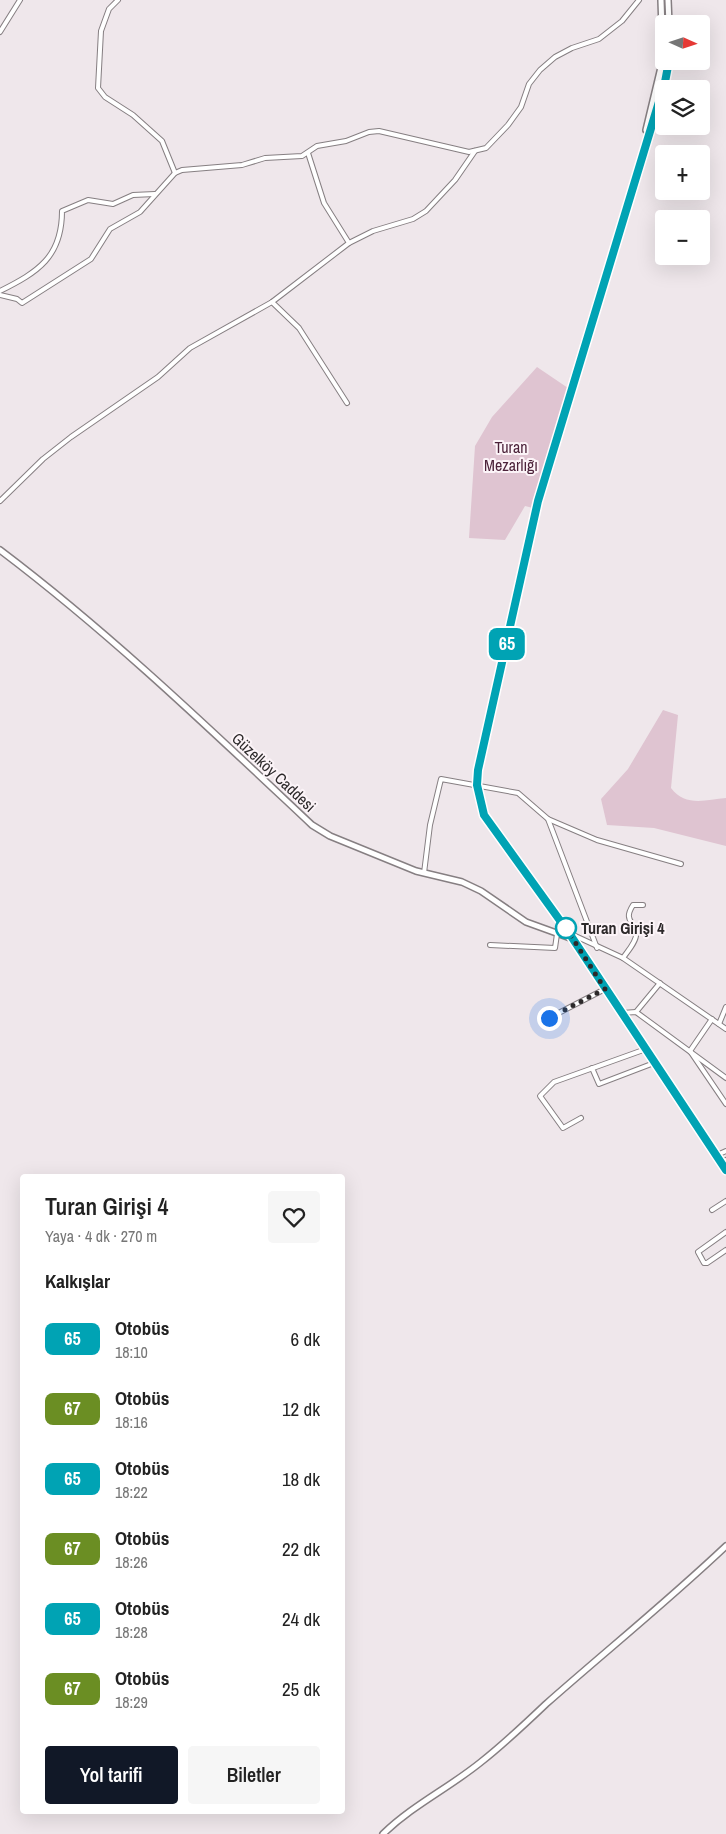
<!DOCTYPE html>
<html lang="tr">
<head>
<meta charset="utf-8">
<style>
	:root { --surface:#fff; --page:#f6f6f6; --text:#222; --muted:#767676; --accent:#111827 }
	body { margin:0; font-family:"Archivo Narrow",sans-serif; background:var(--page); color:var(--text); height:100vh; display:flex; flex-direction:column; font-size:19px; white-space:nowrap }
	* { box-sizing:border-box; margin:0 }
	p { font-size:16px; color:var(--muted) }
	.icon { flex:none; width:28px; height:28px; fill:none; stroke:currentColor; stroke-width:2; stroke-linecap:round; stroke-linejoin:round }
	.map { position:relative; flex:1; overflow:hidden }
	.details { position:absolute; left:20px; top:1174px; width:325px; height:640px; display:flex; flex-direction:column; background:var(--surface); border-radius:5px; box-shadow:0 5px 20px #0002 }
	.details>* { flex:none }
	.badge { padding:0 10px; border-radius:8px; font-size:18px; line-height:32px }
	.needle { width:32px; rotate:93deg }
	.tools { position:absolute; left:655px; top:15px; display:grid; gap:10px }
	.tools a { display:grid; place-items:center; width:55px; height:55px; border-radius:5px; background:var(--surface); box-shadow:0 5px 20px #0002; font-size:25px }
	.you { position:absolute; width:25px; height:25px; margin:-12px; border:4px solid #fff; border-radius:50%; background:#1a73e8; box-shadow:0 0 0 8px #1a73e833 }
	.map>.badge { position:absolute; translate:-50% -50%; box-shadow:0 0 0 2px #fff }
	h2 { padding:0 25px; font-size:19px; line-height:45px }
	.round { display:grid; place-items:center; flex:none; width:52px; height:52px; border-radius:5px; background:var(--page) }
	.overview { display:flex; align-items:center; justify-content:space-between; height:85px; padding:0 25px }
	h1 { font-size:24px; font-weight:600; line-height:38px }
	.primary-button { display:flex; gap:10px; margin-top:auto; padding:10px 25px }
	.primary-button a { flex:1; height:58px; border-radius:5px; background:var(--accent); color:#fff; font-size:20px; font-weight:600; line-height:58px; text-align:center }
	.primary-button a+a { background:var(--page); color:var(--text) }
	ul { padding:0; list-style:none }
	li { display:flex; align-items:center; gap:15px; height:70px; padding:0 25px }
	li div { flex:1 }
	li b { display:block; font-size:19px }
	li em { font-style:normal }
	li .badge { min-width:55px; font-weight:700; text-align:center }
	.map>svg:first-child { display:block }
	.green { fill:#dfc4d1 }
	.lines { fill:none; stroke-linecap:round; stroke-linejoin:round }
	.street-casing { stroke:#867f82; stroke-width:6 }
	.secondary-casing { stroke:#867f82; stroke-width:8 }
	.street { stroke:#fff; stroke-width:4 }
	.secondary { stroke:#fff; stroke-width:5 }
	.line-casing { stroke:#fff; stroke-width:11 }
	.line { stroke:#00a3b4; stroke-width:8 }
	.walk { stroke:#2c292a; stroke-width:5; stroke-dasharray:0 9 }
	.stop-dot { fill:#fff; stroke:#00a3b4; stroke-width:2.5 }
	.labels { text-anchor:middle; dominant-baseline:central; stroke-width:4; stroke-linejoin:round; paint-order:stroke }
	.park-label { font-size:16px; fill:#4c223a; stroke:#fcf4f8 }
	.street-label { font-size:16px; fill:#2c292a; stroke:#fcf4f8 }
	.stop-label { font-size:16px; font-weight:bold; fill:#2c292a; stroke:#fcf4f8; text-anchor:start }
</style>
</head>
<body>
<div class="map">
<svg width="726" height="1834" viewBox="0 0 726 1834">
	<rect width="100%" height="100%" fill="#efe7eb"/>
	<g class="green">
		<polygon points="537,367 568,388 533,508 525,506 505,540 469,538 475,446 492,417"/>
		<path d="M663,710l15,5 -7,73c14,19 34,12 55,10v48l-72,-18 -47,-3 -6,-26 27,-30z"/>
	</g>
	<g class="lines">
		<defs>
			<g id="street">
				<polyline points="118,0 109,9 101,31 98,88 105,97 133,115 162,141 175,173"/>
				<polyline points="0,32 20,0"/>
				<polyline points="308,153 324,203 349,243"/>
				<path d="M0,291c38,-19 62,-34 62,-80l26,-11 25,4 20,-9 22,-1"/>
				<polyline points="0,295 17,299 22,303 91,259 110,229 140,212 175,173 182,170 242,165 265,158 302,156 317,146 346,141 369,132 379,131 469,152 486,148 508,125 521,107 529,84 540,70 555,57 572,48 599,39 622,21 639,0"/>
				<polyline points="272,302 299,328 347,403"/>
				<polyline points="0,501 43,459 71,437 158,377 190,348 272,302 349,243 373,231 413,219 426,211 455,180 475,151"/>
				<polyline points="548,819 597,840 681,864"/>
				<polyline points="424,873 430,825 441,779 518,793 548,819 597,948"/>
				<polyline points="571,934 623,958 726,1029"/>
				<polyline points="490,945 555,948 557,934"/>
				<path d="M623,958c4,-6 14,-17 13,-24 -2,-14 -13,-13 -3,-29h10"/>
				<polyline points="636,1012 660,983"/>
				<polyline points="622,1013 636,1012 726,1078"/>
				<polyline points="549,1018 605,989"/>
				<polyline points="712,1019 690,1051 726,1104"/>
				<polyline points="719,1024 726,1007"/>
				<polyline points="592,1068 599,1084 654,1063"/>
				<polyline points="581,1118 563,1128 540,1096 554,1082 646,1049"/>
				<polyline points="717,1155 726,1151"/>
				<polyline points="722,1164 726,1160"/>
				<polyline points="712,1210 726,1201"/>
				<polyline points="726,1232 698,1252 704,1263 707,1263 726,1250"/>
			</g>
			<g id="secondary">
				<polyline points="668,0 669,24"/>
				<polyline points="669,61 665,81 538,501 478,770 477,785 484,815 569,933 726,1170"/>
				<polyline points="646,130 663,59 661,0"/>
				<path d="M0,550c110,83 212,181 312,275l18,11 86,35 46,11 19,9 45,31 47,17"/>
				<path d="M383,1834c30,-29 66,-46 98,-72 23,-18 44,-38 65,-58 60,-53 122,-103 180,-158"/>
			</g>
		</defs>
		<use href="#street" class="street-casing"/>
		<use href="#secondary" class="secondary-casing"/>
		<use href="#street" class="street"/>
		<use href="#secondary" class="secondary"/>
	</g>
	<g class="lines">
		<defs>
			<polyline id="line" points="669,61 665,82 538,501 478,770 477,785 484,815 569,933 726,1170"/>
		</defs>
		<use href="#line" class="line-casing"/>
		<use href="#line" class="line"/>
		<polyline class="walk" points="549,1018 605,989 566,928"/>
	</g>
	<circle class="stop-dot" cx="566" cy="928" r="10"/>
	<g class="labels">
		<g class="park-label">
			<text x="511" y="447">Turan<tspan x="511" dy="18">Mezarlığı</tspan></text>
		</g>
		<g class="street-label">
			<text transform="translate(274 772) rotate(43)">Güzelköy Caddesi</text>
		</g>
		<g class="stop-label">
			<text x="581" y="928">Turan Girişi 4</text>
		</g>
	</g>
</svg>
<div class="tools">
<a><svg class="needle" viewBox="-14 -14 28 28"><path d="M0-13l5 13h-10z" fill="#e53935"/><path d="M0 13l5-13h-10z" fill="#767676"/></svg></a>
<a><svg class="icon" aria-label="layers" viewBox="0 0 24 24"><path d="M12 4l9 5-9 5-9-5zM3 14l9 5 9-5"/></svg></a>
<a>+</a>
<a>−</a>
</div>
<div class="you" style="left:549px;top:1018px"></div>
<b class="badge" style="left:507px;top:644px;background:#00a3b4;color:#fff">65</b>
<section class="details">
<div class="overview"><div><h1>Turan Girişi 4</h1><p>Yaya · 4 dk · 270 m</p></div><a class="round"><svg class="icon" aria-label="heart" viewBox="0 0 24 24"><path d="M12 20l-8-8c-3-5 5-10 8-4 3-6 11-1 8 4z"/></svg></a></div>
<h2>Kalkışlar</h2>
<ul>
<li><span class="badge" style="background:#00a3b4;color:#fff">65</span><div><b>Otobüs</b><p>18:10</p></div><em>6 dk</em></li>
<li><span class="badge" style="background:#6b8e23;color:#fff">67</span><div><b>Otobüs</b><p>18:16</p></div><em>12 dk</em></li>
<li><span class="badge" style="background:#00a3b4;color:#fff">65</span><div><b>Otobüs</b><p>18:22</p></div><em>18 dk</em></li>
<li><span class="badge" style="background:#6b8e23;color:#fff">67</span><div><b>Otobüs</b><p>18:26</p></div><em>22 dk</em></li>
<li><span class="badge" style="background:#00a3b4;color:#fff">65</span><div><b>Otobüs</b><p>18:28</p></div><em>24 dk</em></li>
<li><span class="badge" style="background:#6b8e23;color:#fff">67</span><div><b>Otobüs</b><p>18:29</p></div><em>25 dk</em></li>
</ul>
<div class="primary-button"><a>Yol tarifi</a><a>Biletler</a></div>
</section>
</div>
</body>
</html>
